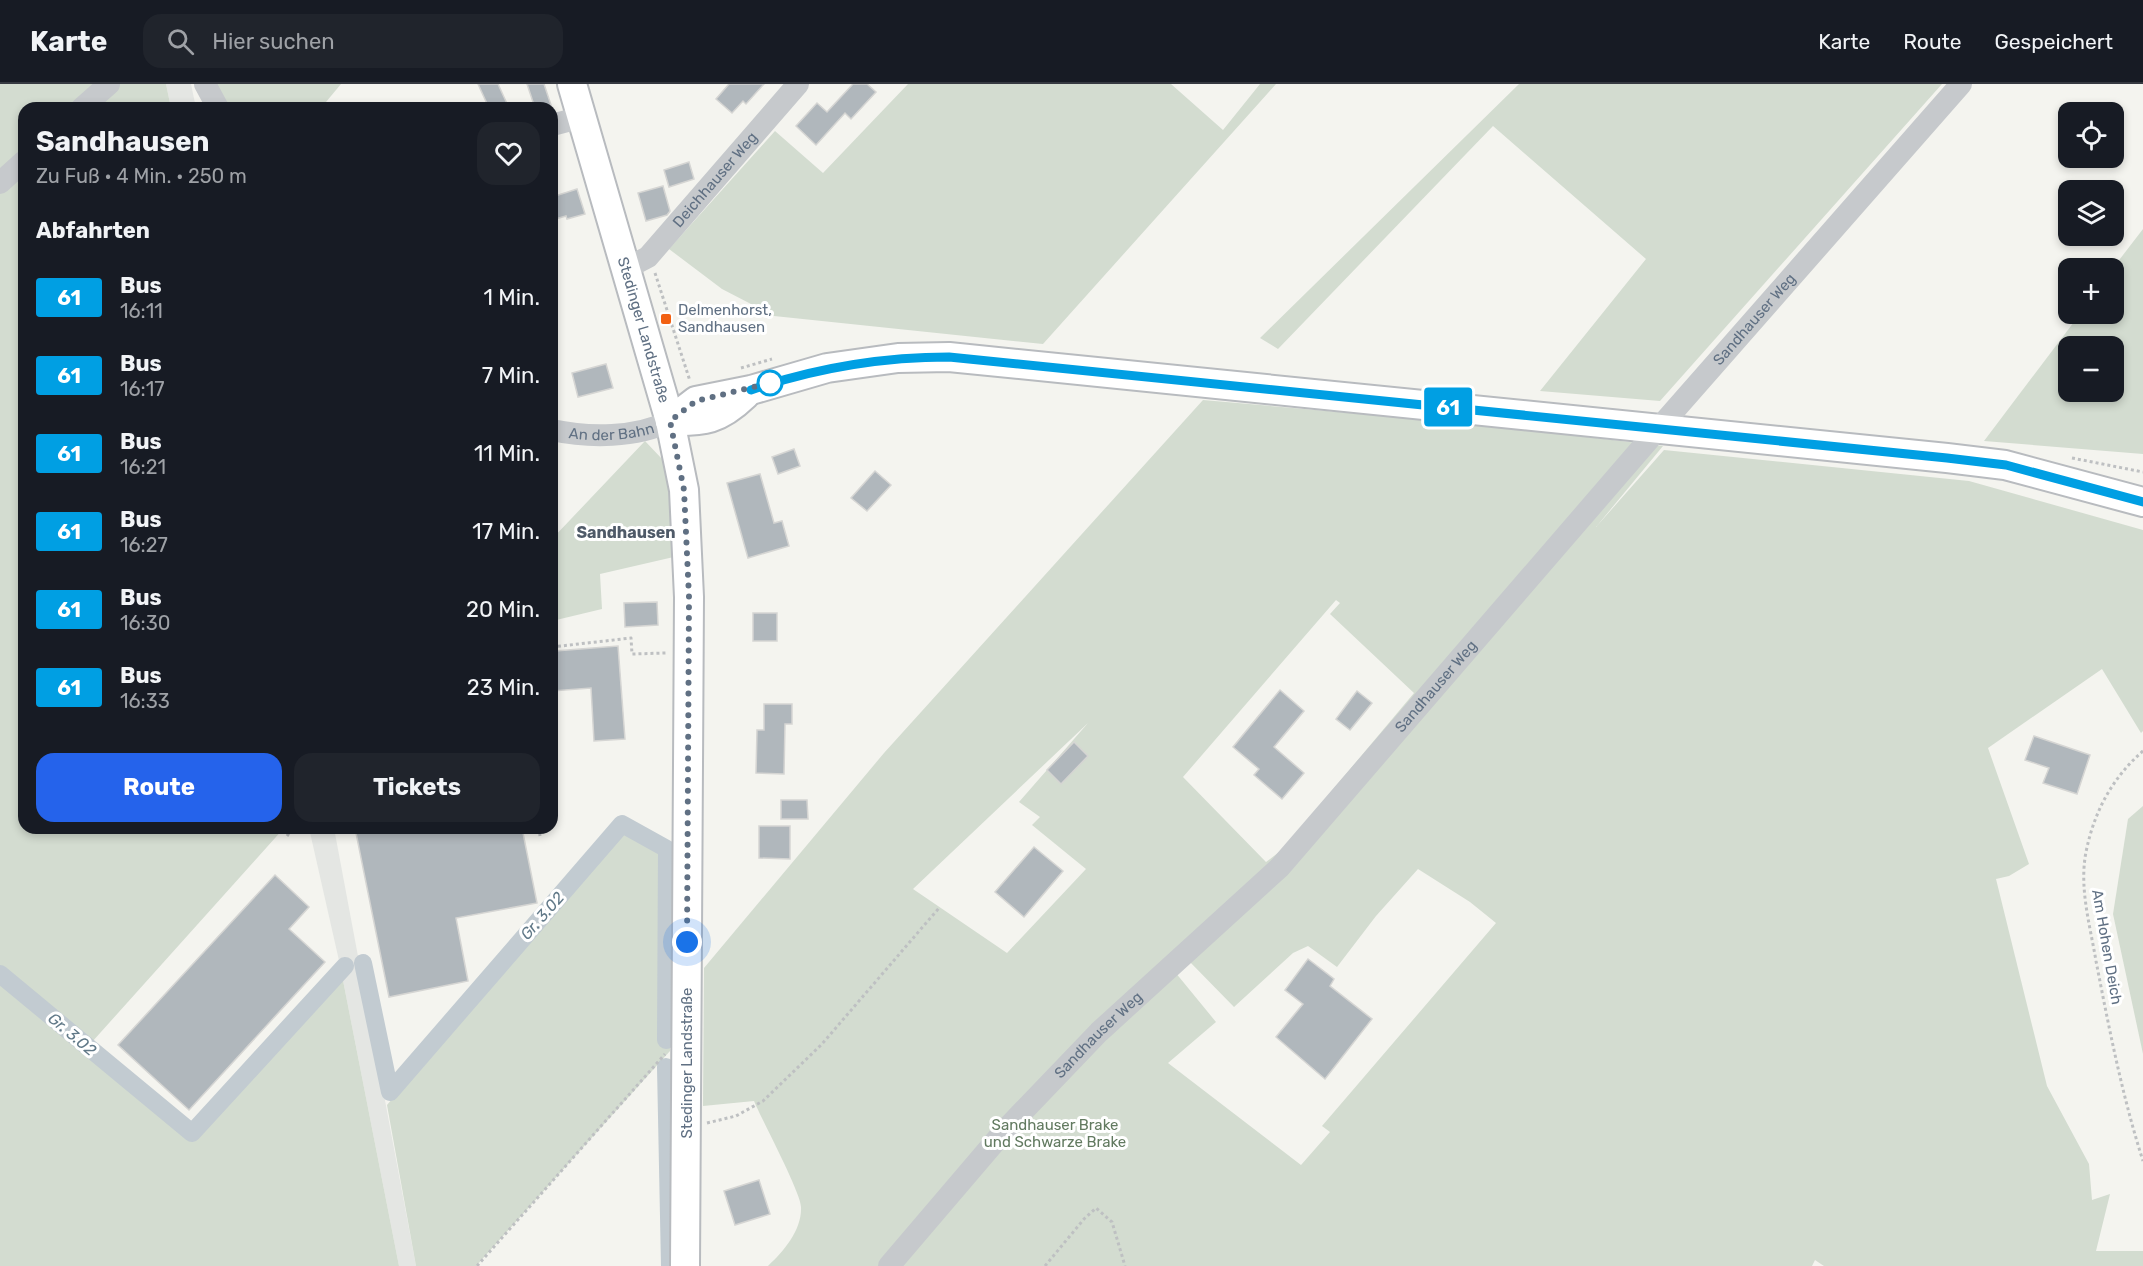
<!DOCTYPE html>
<html lang="de">
<head>
<meta charset="utf-8">
<style>
	:root { --surface:#171b24; --page:#20242c; --text:#f1f3f6; --muted:#9ea1a6; --line:#363941; --accent:#2563eb }
	body { margin:0; font-family:Rubik,sans-serif; background:var(--page); color:var(--text); height:100vh; display:flex; flex-direction:column; font-size:22px; white-space:nowrap }
	* { box-sizing:border-box; margin:0 }
	p { font-size:20px; color:var(--muted) }
	.icon { flex:none; width:33px; height:33px; fill:none; stroke:currentColor; stroke-width:2; stroke-linecap:round; stroke-linejoin:round }
	.map { position:relative; flex:1; overflow:hidden }
	.details { position:absolute; left:18px; top:18px; width:540px; height:732px; display:flex; flex-direction:column; background:var(--surface); border-radius:18px; box-shadow:0 3px 9px #0003 }
	.details>* { flex:none }
	.badge { padding:0 12px; border-radius:4px; font-size:21px; line-height:39px }
	.controls { position:absolute; left:2058px; top:18px; display:grid; gap:12px }
	.controls a { display:grid; place-items:center; width:66px; height:66px; border-radius:12px; background:var(--surface); box-shadow:0 3px 9px #0003; font-size:30px }
	.you { position:absolute; width:30px; height:30px; margin:-15px; border:4px solid #fff; border-radius:50%; background:#1a73e8; box-shadow:0 0 0 9px #1a73e833 }
	.map>.badge { position:absolute; translate:-50% -50%; box-shadow:0 0 0 3px #fff }
	h2 { padding:0 18px; font-size:22px; line-height:54px }
	.round { display:grid; place-items:center; flex:none; width:63px; height:63px; border-radius:18px; background:var(--page) }
	.summary { display:flex; align-items:center; justify-content:space-between; height:102px; padding:0 18px }
	h1 { font-size:28px; font-weight:700; line-height:45px }
	.action { display:flex; gap:12px; margin-top:auto; padding:12px 18px }
	.action a { flex:1; height:69px; border-radius:18px; background:var(--accent); color:#fff; font-size:24px; font-weight:700; line-height:69px; text-align:center }
	.action a+a { background:var(--page); color:var(--text) }
	ul { padding:0; list-style:none }
	li { display:flex; align-items:center; gap:18px; height:78px; padding:0 18px }
	li div { flex:1 }
	li b { display:block; font-size:22px }
	li em { font-style:normal }
	li .badge { min-width:66px; font-weight:700; text-align:center }
	header { display:flex; align-items:center; gap:36px; box-sizing:border-box; height:84px; padding:0 30px; background:var(--surface); border-bottom:2px solid var(--line) }
	header strong { font-size:28px }
	nav { display:flex; gap:33px; margin-inline-start:auto; font-size:21px }
	.search { width:420px; height:54px; background:var(--page); display:flex; align-items:center; gap:15px; box-sizing:border-box; padding:0 21px; border-radius:18px; color:var(--muted); font-size:22px }
	.map>svg:first-child { display:block }
	.built { fill:#e4e6e3 }
	.green { fill:#d3dcd0; fill-rule:evenodd }
	.lines { fill:none; stroke-linecap:round; stroke-linejoin:round }
	.canal { stroke:#c2cbd1; stroke-width:18 }
	.building { fill:#b0b7bc; stroke:#d5d5d3; stroke-width:1.5 }
	.major-casing { stroke:#b8bbbf; stroke-width:32 }
	.path { stroke:#bec0c2; stroke-width:3; stroke-dasharray:3 3; stroke-linecap:butt }
	.minor { stroke:#c6c9cc; stroke-width:22 }
	.major { stroke:#fff; stroke-width:28 }
	.line-casing { stroke:#fff; stroke-width:14 }
	.line { stroke:#009fe3; stroke-width:9 }
	.walk { stroke:#607083; stroke-width:6; stroke-dasharray:0 10.8 }
	.poi-dot { fill:#f26112; stroke:#fff; stroke-width:2 }
	.stop-dot { fill:#fff; stroke:#009fe3; stroke-width:3 }
	.labels { text-anchor:middle; dominant-baseline:central; stroke-width:6; stroke-linejoin:round; paint-order:stroke }
	.street-label { font-size:15px; fill:#607083; stroke:#fff }
	.poi-label { font-size:15px; fill:#607083; stroke:#fff; text-anchor:start }
	.park-label { font-size:15px; fill:#627a60; stroke:#fff }
	.neighbourhood-label { font-size:16px; font-weight:bold; fill:#4f5a68; stroke:#fff }
	.water-label { font-size:16px; font-style:italic; fill:#617988; stroke:#fff }
</style>
</head>
<body>
<header>
<strong>Karte</strong>
<div class="search"><svg class="icon" aria-label="search" viewBox="0 0 24 24"><circle cx="10" cy="10" r="6"/><path d="M15 15l6 6"/></svg>Hier suchen</div>
<nav><a>Karte</a><a>Route</a><a>Gespeichert</a></nav>
</header>
<div class="map">
<svg width="2143" height="1182" viewBox="0 0 2143 1182">
	<rect width="100%" height="100%" fill="#f4f4ef"/>
	<g class="built">
		<polygon points="166,0 191,0 196,24 171,24"/>
		<polygon points="309,744 334,744 416,1182 399,1182 340,881"/>
	</g>
	<g class="green">
		<polygon points="0,0 166,0 171,24 24,24 24,744 284,744 92,958 191,1039 340,881 399,1182 0,1182"/>
		<polygon points="214,0 341,0 321,24 227,24"/>
		<polygon points="908,0 1171,0 1223,46 1260,0 1276,0 1043,260 774,232 722,205 669,165 775,47 823,89"/>
		<polygon points="1519,0 1942,0 1660,317 1540,307 1646,175 1493,42 1278,265 1260,254"/>
		<path d="M2143,145v225l-159,-13 96,-127h34l-1,-46zM2068,262h46v46h-46z"/>
		<path d="M1203,316l283,25 177,21 -67,81 68,-77 305,31 174,49v201l-2,2 -39,-64 -114,79 41,116 -20,12 -13,3 51,207 42,78 3,36 18,-6 -14,57h47v15h-319l-9,-6 -3,6h-1044c16,-15 34,-36 33,-59 0,-14 -39,-87 -47,-106l-51,5 1,-138 180,-215zM1336,516l4,3 -10,11 84,79 -131,156 -17,13 -83,-85zM1088,639l-69,79 21,15 -8,8 54,44 -79,84 -94,-64zM1418,785l52,33 26,21 -174,203 8,6 -29,33 -133,-102 48,-41 -41,-50 14,-11 45,46 59,-54 15,-7 29,21 39,-51z"/>
		<polygon points="645,357 662,375 670,400 678,472 600,490 602,525 552,537 552,455"/>
		<polygon points="2143,722 2143,970 2113,830 2128,735"/>
		<polygon points="622,747 670,773 670,967 476,1182 416,1182 387,1021"/>
	</g>
	<g class="lines">
		<g class="canal">
			<polyline points="363,879 390,1008 622,740 667,765 666,956"/>
			<polyline points="0,890 192,1049 345,882"/>
			<polyline points="666,983 670,1182"/>
		</g>
	</g>
	<g class="building">
		<polygon points="478,0 498,0 509,24 489,24"/>
		<polygon points="527,0 544,0 552,24 535,24"/>
		<polygon points="729,0 764,0 746,20 743,17 732,29 716,15"/>
		<polygon points="853,0 867,0 876,8 851,35 845,29 816,61 796,42 817,19 827,28"/>
		<polygon points="689,78 694,95 669,103 664,86"/>
		<polygon points="663,102 670,127 667,131 646,137 638,109"/>
		<polygon points="577,105 585,130 567,135 566,132 552,136 552,113"/>
		<polygon points="606,280 613,304 578,313 572,289"/>
		<polygon points="794,365 800,382 778,390 772,373"/>
		<polygon points="875,387 891,401 867,427 851,414"/>
		<polygon points="760,390 774,439 782,437 789,462 748,474 727,399"/>
		<polygon points="657,518 658,541 625,543 624,519"/>
		<rect x="753" y="529" width="24" height="28"/>
		<polygon points="618,562 625,655 594,657 591,604 552,607 552,576 555,576 555,567"/>
		<polygon points="1280,606 1304,627 1274,663 1304,689 1282,715 1254,691 1259,685 1233,663"/>
		<polygon points="1357,607 1372,619 1350,646 1336,635"/>
		<polygon points="764,620 792,620 792,640 785,640 784,690 756,689 757,646 764,646"/>
		<polygon points="2034,652 2090,671 2077,710 2043,699 2049,684 2025,676"/>
		<polygon points="1074,658 1088,672 1061,700 1047,686"/>
		<polygon points="781,716 807,716 808,735 781,735"/>
		<polygon points="759,742 790,742 790,775 759,774"/>
		<polygon points="355,744 522,744 537,819 456,834 468,897 389,913"/>
		<polygon points="1034,763 1063,787 1024,833 995,808"/>
		<polygon points="275,791 309,823 289,845 325,878 189,1026 118,961"/>
		<polygon points="1308,875 1334,895 1330,902 1372,935 1325,995 1276,953 1303,920 1285,906"/>
		<polygon points="759,1096 770,1130 735,1141 724,1107"/>
	</g>
	<g class="lines">
		<defs>
			<g id="major">
				<path id="s4" d="M572,0l98,337 14,69 5,107 -4,669"/>
				<polyline points="670,337 696,317 751,306 827,284 898,274 949,273 1947,374 2005,381 2143,418"/>
				<path d="M670,337c34,1 49,-1 75,-26"/>
			</g>
		</defs>
		<use href="#major" class="major-casing"/>
		<g class="path">
			<polyline points="655,189 690,297"/>
			<polyline points="741,284 772,275"/>
			<polyline points="2072,374 2143,388"/>
			<polyline points="552,563 631,554 632,570 666,569"/>
			<path d="M2143,667c-31,27 -49,61 -57,101 -7,36 4,73 10,109 13,67 26,134 47,200"/>
			<polyline points="539,744 540,752"/>
			<polyline points="287,752 293,744"/>
			<polyline points="707,1039 736,1032 763,1017 822,960 939,824"/>
			<polyline points="477,1182 665,970"/>
			<polyline points="1045,1182 1084,1135 1096,1124 1112,1138 1125,1182"/>
		</g>
		<g class="minor">
			<polyline points="205,0 218,24"/>
			<polyline points="82,24 109,0"/>
			<polyline points="552,41 582,33"/>
			<polyline points="0,99 24,77"/>
			<path id="s1" d="M627,184l21,-11 150,-173"/>
			<path id="s2" d="M552,346c37,8 84,8 118,-9"/>
			<path id="s3" d="M889,1182l116,-136 94,-98 181,-165 378,-438 303,-345"/>
		</g>
		<use href="#major" class="major"/>
	</g>
	<g class="lines">
		<defs>
			<path id="line" d="M751,306c65,-22 129,-33 198,-33l998,101 59,7 137,37"/>
		</defs>
		<use href="#line" class="line-casing"/>
		<use href="#line" class="line"/>
		<polyline class="walk" points="687,858 689,513 684,406 670,337 696,317 770,299"/>
	</g>
	<rect class="poi-dot" x="660" y="229" width="12" height="12" rx="3"/>
	<circle class="stop-dot" cx="770" cy="299" r="12"/>
	<g class="labels">
		<g class="street-label">
			<text stroke="none"><textPath href="#s1" startOffset="126">Deichhauser Weg</textPath></text>
			<text stroke="none"><textPath href="#s3" startOffset="1284">Sandhauser Weg</textPath></text>
			<text stroke="none"><textPath href="#s4" startOffset="256">Stedinger Landstraße</textPath></text>
			<text stroke="none"><textPath href="#s2" startOffset="60">An der Bahn</textPath></text>
			<text stroke="none"><textPath href="#s3" startOffset="798">Sandhauser Weg</textPath></text>
			<text transform="translate(2107 863) rotate(80)">Am Hohen Deich</text>
			<text stroke="none"><textPath href="#s3" startOffset="312">Sandhauser Weg</textPath></text>
			<text transform="translate(687 979) rotate(-90)">Stedinger Landstraße</text>
		</g>
		<g class="poi-label">
			<text x="678" y="226">Delmenhorst,<tspan x="678" dy="17">Sandhausen</tspan></text>
		</g>
		<g class="park-label">
			<text x="1055" y="1041">Sandhauser Brake<tspan x="1055" dy="17">und Schwarze Brake</tspan></text>
		</g>
		<g class="neighbourhood-label">
			<text x="626" y="448">Sandhausen</text>
		</g>
		<g class="water-label">
			<text transform="translate(542 832) rotate(-49)">Gr. 3.02</text>
			<text transform="translate(72 950) rotate(40)">Gr. 3.02</text>
		</g>
	</g>
</svg>
<div class="controls">
<a><svg class="icon" aria-label="locate" viewBox="0 0 24 24"><circle cx="12" cy="12" r="6"/><path d="M12 2v4M12 18v4M2 12h4M18 12h4"/></svg></a>
<a><svg class="icon" aria-label="layers" viewBox="0 0 24 24"><path d="M12 4l9 5-9 5-9-5zM3 14l9 5 9-5"/></svg></a>
<a>+</a>
<a>−</a>
</div>
<div class="you" style="left:687px;top:858px"></div>
<b class="badge" style="left:1448px;top:323px;background:#009fe3;color:#fff">61</b>
<section class="details">
<div class="summary"><div><h1>Sandhausen</h1><p>Zu Fuß · 4 Min. · 250 m</p></div><a class="round"><svg class="icon" aria-label="heart" viewBox="0 0 24 24"><path d="M12 20l-8-8c-3-5 5-10 8-4 3-6 11-1 8 4z"/></svg></a></div>
<h2>Abfahrten</h2>
<ul>
<li><span class="badge" style="background:#009fe3;color:#fff">61</span><div><b>Bus</b><p>16:11</p></div><em>1 Min.</em></li>
<li><span class="badge" style="background:#009fe3;color:#fff">61</span><div><b>Bus</b><p>16:17</p></div><em>7 Min.</em></li>
<li><span class="badge" style="background:#009fe3;color:#fff">61</span><div><b>Bus</b><p>16:21</p></div><em>11 Min.</em></li>
<li><span class="badge" style="background:#009fe3;color:#fff">61</span><div><b>Bus</b><p>16:27</p></div><em>17 Min.</em></li>
<li><span class="badge" style="background:#009fe3;color:#fff">61</span><div><b>Bus</b><p>16:30</p></div><em>20 Min.</em></li>
<li><span class="badge" style="background:#009fe3;color:#fff">61</span><div><b>Bus</b><p>16:33</p></div><em>23 Min.</em></li>
</ul>
<div class="action"><a>Route</a><a>Tickets</a></div>
</section>
</div>
</body>
</html>
